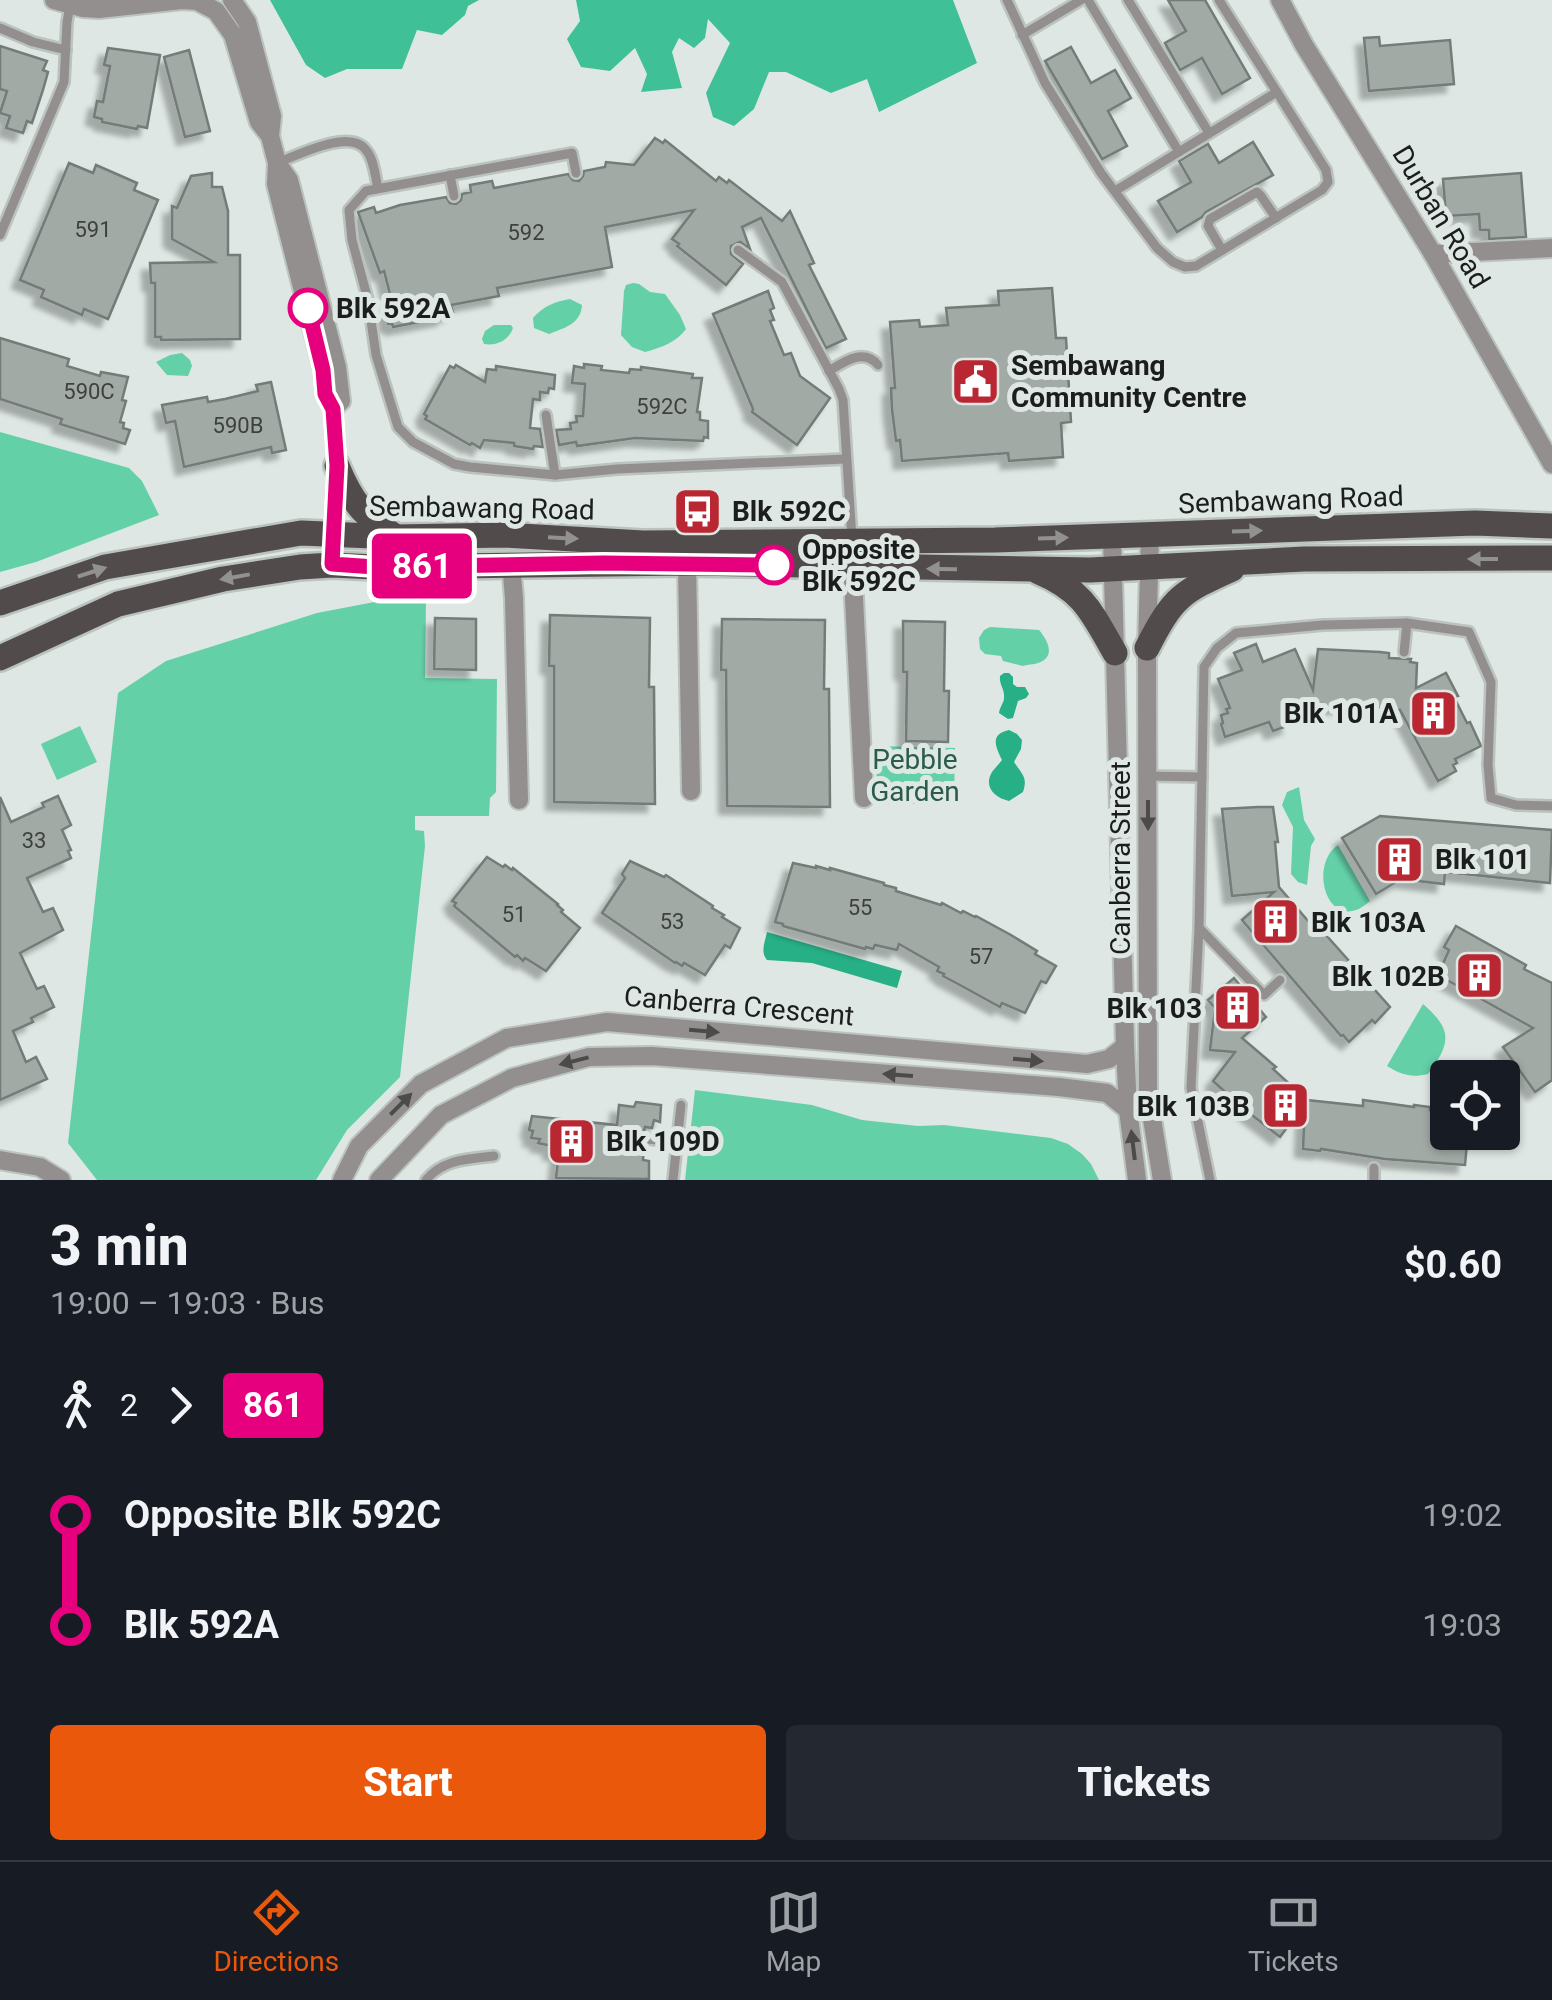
<!DOCTYPE html>
<html lang="en">
<head>
<meta charset="utf-8">
<style>
	:root { --surface:#171b24; --page:#242831; --text:#f1f3f6; --muted:#9ea1a6; --line:#363941; --accent:#ea580c }
	body { margin:0; font-family:Roboto,sans-serif; background:var(--page); color:var(--text); height:100vh; display:flex; flex-direction:column; font-size:38px; white-space:nowrap }
	* { box-sizing:border-box; margin:0 }
	p { font-size:32px; color:var(--muted) }
	.icon { flex:none; width:55px; height:55px; fill:none; stroke:currentColor; stroke-width:2; stroke-linecap:round; stroke-linejoin:round }
	.map { position:relative; height:1180px; overflow:hidden }
	.details { display:flex; flex-direction:column; background:var(--surface); flex:1 }
	.details>* { flex:none }
	.badge { padding:0 20px; border-radius:8px; font-size:35px; line-height:65px }
	.fabs { position:absolute; left:1430px; top:1060px; display:grid; gap:20px }
	.fabs a { display:grid; place-items:center; width:90px; height:90px; border-radius:10px; background:var(--surface); box-shadow:0 2px 8px #0004; font-size:50px }
	.map>.badge { position:absolute; translate:-50% -50%; box-shadow:0 0 0 5px #fff }
	.legs { display:flex; align-items:center; gap:15px; height:110px; padding:0 50px; font-size:32px }
	.legs p { margin-inline-start:auto }
	.overview { display:flex; align-items:center; justify-content:space-between; height:170px; padding:0 50px }
	h1 { font-size:55px; font-weight:800; line-height:75px }
	.primary-button { display:flex; gap:20px; margin-top:auto; padding:20px 50px }
	.primary-button a { flex:1; height:115px; border-radius:10px; background:var(--accent); color:#fff; font-size:40px; font-weight:800; line-height:115px; text-align:center }
	.primary-button a+a { background:var(--page); color:var(--text) }
	ul { padding:0 50px; list-style:none }
	li { display:flex; align-items:center; gap:35px; height:110px; font-size:38px }
	li i { display:grid; place-items:center; width:15px; height:100%; margin:0 12px; background:currentColor }
	li i::after { content:''; width:25px; height:25px; margin:-12px; border:8px solid; border-radius:50%; background:var(--surface) }
	li p { margin-inline-start:auto }
	li:first-child i { background:linear-gradient(#0000 50%,currentColor 0) }
	li:last-child i { background:linear-gradient(currentColor 50%,#0000 0) }
	.dock { display:flex; justify-content:space-around; align-items:center; height:140px; border-top:2px solid var(--line); background:var(--surface); font-size:28px; color:var(--muted) }
	.dock a { display:grid; justify-items:center; gap:5px }
	.dock .active { color:var(--accent) }
	.map>svg:first-child { display:block }
	.green { fill:#63d0a8 }
	.forest { fill:#40c096 }
	.water { fill:#27af86 }
	.building { fill:#a2aaa6; stroke:#737c78; stroke-width:2.5; filter:url(#shadow) }
	.lines { fill:none; stroke-linecap:round; stroke-linejoin:round }
	.lane-casing { stroke:#bbc3bf; stroke-width:14 }
	.street-casing { stroke:#bbc3bf; stroke-width:22 }
	.primary-casing { stroke:#bbc3bf; stroke-width:30 }
	.lane { stroke:#948f8f; stroke-width:9 }
	.street { stroke:#948f8f; stroke-width:18 }
	.primary { stroke:#524b4b; stroke-width:25 }
	.oneway { fill:#91918f }
	.oneway2 { fill:#4b4b4a }
	.line-1-casing { stroke:#fff; stroke-width:22 }
	.line-1 { stroke:#e6007e; stroke-width:15 }
	.stop-1-dot { fill:#fff; stroke:#e6007e; stroke-width:5 }
	.labels { text-anchor:middle; dominant-baseline:central; stroke-width:10; stroke-linejoin:round; paint-order:stroke }
	.number-label { font-size:22px; fill:#3d413e }
	.street-label { font-size:28px; fill:#1b1e1c; stroke:#dee7e3 }
	.stop-label { font-size:28px; font-weight:bold; fill:#1b1e1c; stroke:#dee7e3; text-anchor:start }
	.poi-label { font-size:28px; font-weight:bold; fill:#1b1e1c; stroke:#dee7e3; text-anchor:start }
	.park-label { font-size:28px; fill:#2a5c4a; stroke:#dee7e3 }
</style>
</head>
<body>
<div class="map">
<svg width="1552" height="1180" viewBox="0 0 1552 1180">
	<defs>
		<filter id="shadow"><feDropShadow dx="-8" dy="8" stdDeviation="2.5" flood-color="#0004"/></filter>
	</defs>
	<rect width="100%" height="100%" fill="#dee7e3"/>
	<g class="green">
		<path d="M633,283l6,1 11,8 15,2 15,21 6,14c-9,13 -26,19 -41,23l-13,-5 -11,-12 3,-44 2,-6z"/>
		<path d="M570,299l12,6c-1,19 -18,23 -33,29l-15,-6 -1,-10c11,-12 20,-16 37,-19z"/>
		<path d="M494,325h17l2,3c-5,13 -16,18 -29,16l-2,-5 3,-8z"/>
		<polygon points="182,353 190,360 192,366 188,376 167,375 156,362 170,355"/>
		<polygon points="0,432 129,468 142,481 159,515 36,562 0,572"/>
		<polygon points="390,599 426,599 425,678 497,679 496,792 490,798 489,816 415,816 415,830 424,831 425,846 400,1077 347,1130 316,1180 97,1180 68,1143 118,693 166,661 317,613"/>
		<path d="M990,627l49,3c8,9 18,27 -1,33 -5,2 -10,1 -15,3l-20,-5 -2,-5 -16,-2 -5,-5 -1,-11 5,-8z"/>
		<polygon points="80,726 97,762 57,780 41,744"/>
		<polygon points="878,746 955,748 954,804 882,804 882,791 876,785"/>
		<polygon points="1299,787 1304,820 1315,839 1311,846 1307,885 1298,882 1291,874 1293,827 1282,805 1287,792"/>
		<path d="M1338,845l32,56c-2,2 -10,8 -14,9 -32,11 -45,-47 -18,-65z"/>
		<path d="M1423,1004c30,26 28,39 5,70 -17,4 -26,1 -41,-8z"/>
		<polygon points="695,1090 812,1105 862,1120 918,1126 944,1125 1051,1138 1068,1144 1082,1154 1091,1164 1099,1180 685,1180"/>
	</g>
	<g class="forest">
		<polygon points="270,0 479,0 468,6 465,15 442,35 417,30 402,69 347,69 325,78 306,65"/>
		<polygon points="576,0 953,0 977,63 879,112 867,79 831,93 786,72 769,72 754,109 734,126 713,117 706,93 730,43 708,19 705,38 694,48 679,38 672,52 682,88 641,92 647,74 635,48 610,71 581,67 567,39 580,21"/>
	</g>
	<g class="water">
		<path d="M1004,673h5l4,4v7l4,3h8l4,7 -3,4 -8,3 -5,17 -5,1 -9,-6c1,-7 5,-10 5,-15 1,-9 -5,-13 -4,-22z"/>
		<path d="M1009,730l8,4 5,6 -1,9 -7,13c8,12 14,15 9,30l-14,9c-14,-3 -26,-14 -17,-29 3,-4 7,-8 10,-12 -7,-14 -12,-26 7,-30z"/>
		<path d="M767,932l135,39 -5,17 -85,-25 -45,-3c-7,-8 -2,-18 0,-28z"/>
	</g>
	<g class="building">
		<polygon points="1168,0 1205,0 1250,78 1222,94 1202,58 1180,70 1165,43 1186,31"/>
		<polygon points="1379,37 1380,46 1450,40 1454,84 1369,91 1364,38"/>
		<polygon points="0,46 47,61 43,70 48,72 43,90 32,123 27,121 23,133 6,128 10,116 0,113 7,91 0,89"/>
		<polygon points="1071,47 1091,83 1115,70 1131,98 1108,111 1127,146 1102,159 1045,61"/>
		<polygon points="108,48 160,55 147,128 138,126 137,129 102,122 102,119 94,117 97,101 103,102 110,66 104,65"/>
		<polygon points="189,50 210,131 185,137 164,57"/>
		<polygon points="655,138 663,143 665,140 716,181 719,177 727,183 729,180 782,221 790,211 814,263 809,265 846,339 826,348 761,218 742,227 750,249 740,242 731,246 731,254 743,264 726,285 677,246 679,244 672,239 694,210 605,227 612,267 497,288 499,296 451,305 453,312 444,314 445,317 393,327 392,323 388,324 386,307 393,306 384,271 380,273 358,212 374,207 376,213 400,205 446,197 450,203 456,204 461,200 462,194 471,192 470,185 492,181 494,188 568,174 573,180 579,181 583,176 584,171 605,167 606,162 634,165"/>
		<polygon points="1253,142 1273,175 1206,212 1202,217 1177,232 1158,201 1191,182 1179,161 1208,144 1219,163"/>
		<polygon points="69,163 93,173 96,165 137,183 134,190 158,200 108,319 84,309 82,315 41,297 44,290 20,280"/>
		<polygon points="212,173 212,187 222,187 228,211 228,255 240,255 240,339 161,340 161,337 155,337 155,283 151,283 150,263 214,262 172,239 172,206 177,208 191,176"/>
		<polygon points="1521,173 1526,237 1489,239 1489,230 1480,230 1479,214 1446,216 1443,179"/>
		<polygon points="1052,288 1056,338 1066,338 1071,422 1061,423 1063,457 1009,461 1008,453 902,461 900,440 896,441 892,410 891,388 895,388 890,322 919,320 920,327 948,325 946,308 999,305 998,291"/>
		<polygon points="768,291 774,308 770,310 774,320 770,321 784,355 791,353 800,376 830,398 797,445 752,412 753,409 713,314"/>
		<polygon points="0,338 69,359 67,366 100,376 101,372 128,377 122,400 126,401 120,422 124,423 123,428 130,430 125,444 60,424 62,419 0,399"/>
		<polygon points="584,364 602,366 601,370 629,373 630,369 641,370 641,367 693,374 692,378 702,378 697,412 700,412 700,420 708,421 708,438 704,437 703,441 635,438 577,446 576,442 559,445 556,430 571,429 570,423 577,422 576,416 583,416 585,384 572,383 574,366 584,368"/>
		<polygon points="456,365 485,382 487,369 496,370 496,366 555,375 554,389 549,388 548,393 540,392 540,400 533,399 530,428 540,429 543,447 534,446 533,449 514,446 514,443 484,440 480,448 472,443 470,445 425,419 427,416 424,414 450,366 454,368"/>
		<polygon points="271,382 286,450 272,453 271,447 184,467 175,421 166,423 162,405 207,397 208,402 225,399 258,391 256,385"/>
		<polygon points="550,615 650,618 649,687 654,687 655,804 554,802 554,666 549,666"/>
		<polygon points="435,618 476,619 476,670 434,669"/>
		<polygon points="722,619 825,620 824,689 829,689 830,807 727,806 726,670 721,670"/>
		<polygon points="903,621 945,622 944,691 949,691 948,742 906,741 907,672 903,672"/>
		<polygon points="1256,644 1263,662 1295,649 1313,690 1318,649 1380,652 1389,653 1389,658 1411,659 1410,662 1417,663 1416,688 1446,673 1458,696 1454,697 1467,723 1470,722 1481,746 1455,759 1457,763 1453,765 1456,771 1438,781 1400,710 1375,708 1374,710 1339,704 1339,706 1312,705 1286,714 1290,725 1273,731 1269,722 1225,737 1221,724 1223,723 1221,715 1228,713 1226,709 1230,708 1218,679 1242,670 1234,653"/>
		<polygon points="58,796 71,825 62,830 71,850 68,851 71,858 27,878 43,912 53,908 63,930 20,953 37,989 44,986 54,1007 31,1018 33,1022 13,1031 26,1062 36,1057 47,1079 0,1100 0,797 11,822 44,807 42,803"/>
		<polygon points="1258,807 1273,807 1278,842 1275,842 1279,887 1315,929 1318,926 1390,1007 1375,1023 1372,1020 1349,1042 1343,1035 1341,1036 1242,920 1274,892 1232,896 1222,809"/>
		<polygon points="1380,816 1552,830 1550,883 1445,872 1444,884 1401,879 1376,894 1342,838"/>
		<polygon points="487,857 503,867 505,865 512,870 513,868 558,904 557,905 563,910 561,912 580,928 546,971 525,958 523,961 517,955 515,957 454,906 456,903 452,901"/>
		<polygon points="630,861 664,877 666,875 713,906 712,908 724,915 722,917 740,928 730,948 725,945 705,975 684,963 682,966 676,962 675,963 602,913 625,878 622,874"/>
		<polygon points="793,863 816,868 816,866 830,870 830,868 884,883 884,885 896,888 896,891 941,905 942,903 961,913 963,911 975,917 976,916 1011,935 1037,951 1035,954 1056,966 1046,983 1041,981 1025,1013 1002,1003 1000,1007 958,984 943,976 944,974 937,971 939,967 899,944 897,950 875,945 873,949 866,947 865,949 783,926 783,924 775,922"/>
		<polygon points="1456,926 1526,965 1524,969 1552,983 1552,1080 1535,1092 1503,1047 1533,1028 1438,975 1449,950 1444,947"/>
		<polygon points="1234,978 1266,1017 1242,1038 1276,1067 1273,1069 1307,1100 1363,1106 1363,1100 1414,1107 1414,1105 1430,1107 1430,1110 1448,1114 1448,1132 1468,1132 1465,1165 1385,1159 1321,1149 1320,1151 1303,1149 1305,1103 1280,1137 1244,1109 1213,1081 1235,1052 1210,1050 1215,1008 1208,1000"/>
		<polygon points="636,1102 661,1105 660,1122 654,1120 652,1128 645,1127 644,1131 639,1137 640,1143 644,1146 643,1160 649,1161 649,1179 556,1178 559,1152 551,1152 552,1146 538,1143 540,1139 531,1138 533,1131 529,1130 532,1116 617,1125 619,1105 634,1107"/>
	</g>
	<g class="lines">
		<defs>
			<g id="lane">
				<polyline points="1007,0 1045,83 1101,173 1157,248 1173,262 1185,267 1196,266 1322,190 1328,182 1326,170 1219,0"/>
				<polyline points="1088,0 1179,152"/>
				<polyline points="1128,0 1209,133"/>
				<polyline points="0,28 33,42 66,50"/>
				<polyline points="1022,35 1081,0"/>
				<path d="M277,163c21,-8 73,-35 89,-13 8,9 9,26 12,38"/>
				<polyline points="576,173 572,153 366,191 349,210 352,240 368,300 376,355 398,427 413,442 454,464 470,467 555,475 617,469 845,459"/>
				<polyline points="450,175 454,196"/>
				<polyline points="1115,191 1277,92"/>
				<polyline points="0,235 64,82 67,22 70,6"/>
				<polyline points="738,250 782,282 839,389 843,400 852,539"/>
				<polyline points="1222,250 1208,226 1210,219 1257,192 1261,196 1276,218"/>
				<path d="M829,371c16,-10 35,-23 49,-6"/>
				<polyline points="546,415 555,475"/>
				<polyline points="1404,652 1407,623"/>
				<polyline points="1148,776 1202,777"/>
				<polyline points="1199,928 1264,995 1280,980"/>
				<polyline points="647,1139 677,1142"/>
				<path d="M426,1180c17,-21 43,-21 68,-24"/>
				<polyline points="673,1180 681,1105"/>
				<polyline points="1210,1180 1191,1088 1199,928 1204,667 1217,648 1236,633 1323,625 1407,623 1469,632 1491,682 1488,765 1491,798 1516,805 1552,806"/>
				<polyline points="1374,1180 1374,1168"/>
			</g>
			<g id="street">
				<polyline points="54,0 83,8 99,9 182,0 197,1 216,11 233,35 259,122 270,136 277,163 289,180 337,367 341,401 333,409"/>
				<polyline points="232,0 247,22 272,116 270,136"/>
				<polyline points="1280,0 1304,45 1433,254 1552,464"/>
				<polyline points="277,163 276,184 323,370 325,394 333,409 337,466 332,565"/>
				<polyline points="1433,254 1552,248"/>
				<polyline points="1150,535 1147,648 1148,1094 1162,1180"/>
				<polyline points="1112,536 1125,1046 1128,1110 1137,1180"/>
				<polyline points="852,558 864,798"/>
				<polyline points="687,563 691,791"/>
				<polyline points="511,564 514,598 519,800"/>
				<polyline points="0,1160 40,1167 61,1180"/>
				<polyline points="342,1180 359,1146 421,1084 507,1038 607,1022 1087,1064 1109,1059 1125,1046"/>
				<polyline points="379,1180 441,1115 512,1078 589,1057 652,1056 1059,1087 1107,1093 1128,1110"/>
			</g>
			<g id="primary">
				<path d="M337,466c16,38 25,48 59,71"/>
				<path d="M1039,572c45,19 53,41 76,81"/>
				<polyline points="0,603 105,567 301,533 396,537 504,535 643,543 995,540 1475,523 1552,526"/>
				<path d="M1147,648c26,-51 34,-56 85,-79"/>
				<polyline points="0,658 118,604 223,579 300,567 332,565 375,567 687,563 1090,570 1304,559 1552,558"/>
			</g>
		</defs>
		<use href="#lane" class="lane-casing"/>
		<use href="#street" class="street-casing"/>
		<use href="#primary" class="primary-casing"/>
		<use href="#lane" class="lane"/>
		<use href="#street" class="street"/>
		<use href="#primary" class="primary"/>
	</g>
	<defs><path id="oneway-solid" d="M-6-.8H1V-3.2L6.5 0L1 3.2V.8H-6Z" transform="scale(2.5)"/></defs>
	<g class="oneway">
		<use href="#oneway-solid" transform="translate(1247 531) rotate(-2)"/>
		<use href="#oneway-solid" transform="translate(563 538) rotate(3)"/>
		<use href="#oneway-solid" transform="translate(1053 538) rotate(-2)"/>
		<use href="#oneway-solid" transform="translate(1483 559) rotate(180)"/>
		<use href="#oneway-solid" transform="translate(942 569) rotate(-179)"/>
		<use href="#oneway-solid" transform="translate(92 572) rotate(-18)"/>
		<use href="#oneway-solid" transform="translate(235 577) rotate(170)"/>
	</g>
	<g class="oneway2">
		<use href="#oneway-solid" transform="translate(1148 815) rotate(90)"/>
		<use href="#oneway-solid" transform="translate(704 1031) rotate(5)"/>
		<use href="#oneway-solid" transform="translate(1028 1060) rotate(5)"/>
		<use href="#oneway-solid" transform="translate(574 1061) rotate(166)"/>
		<use href="#oneway-solid" transform="translate(898 1075) rotate(-176)"/>
		<use href="#oneway-solid" transform="translate(401 1104) rotate(-45)"/>
		<use href="#oneway-solid" transform="translate(1133 1145) rotate(-97)"/>
	</g>
	<g class="lines">
		<defs>
			<polyline id="line-1" points="308,308 323,370 325,394 333,409 337,466 332,564 375,567 603,563 774,565"/>
		</defs>
		<use href="#line-1" class="line-1-casing"/>
		<use href="#line-1" class="line-1"/>
	</g>
	<defs>
		<symbol id="civic-square" viewBox="-11 -11 22 22"><rect x="-9" y="-9" width="18" height="18" rx="4" fill="#b82732" stroke="#dee7e3"/><path d="M-.6-6.5H3V-4.5H.6V-3L4-1V1h2V6H-6V1h2V-1L-.6-3ZM-1.2 2.5V6h2.4V2.5Z" fill="#fff"/></symbol>
		<symbol id="bus-square" viewBox="-11 -11 22 22"><rect x="-9" y="-9" width="18" height="18" rx="4" fill="#b82732" stroke="#dee7e3"/><path d="M-5-6H5V4H4V6H2V4H-2V6H-4V4H-5ZM-3.5-4V0h7V-4ZM-3.5 1.2v1.5H-2V1.2ZM2 1.2v1.5H3.5V1.2Z" fill="#fff"/></symbol>
		<symbol id="building-square" viewBox="-11 -11 22 22"><rect x="-9" y="-9" width="18" height="18" rx="4" fill="#b82732" stroke="#dee7e3"/><path d="M-4-6H4V6H1V3H-1V6H-4ZM-2.5-4.3h1.7v1.8h-1.7ZM.8-4.3h1.7v1.8H.8ZM-2.5-1h1.7V.8h-1.7ZM.8-1h1.7V.8H.8Z" fill="#fff"/></symbol>
	</defs>
	<g fill-rule="evenodd">
		<use href="#civic-square" x="948" y="354" width="55" height="55"/>
		<use href="#bus-square" x="670" y="484" width="55" height="55"/>
		<use href="#building-square" x="1406" y="686" width="55" height="55"/>
		<use href="#building-square" x="1372" y="832" width="55" height="55"/>
		<use href="#building-square" x="1248" y="894" width="55" height="55"/>
		<use href="#building-square" x="1452" y="948" width="55" height="55"/>
		<use href="#building-square" x="1210" y="980" width="55" height="55"/>
		<use href="#building-square" x="1258" y="1078" width="55" height="55"/>
		<use href="#building-square" x="544" y="1114" width="55" height="55"/>
	</g>
	<g class="stop-1-dot">
		<circle cx="308" cy="308" r="18"/>
		<circle cx="774" cy="565" r="18"/>
	</g>
	<g class="labels">
		<g class="number-label">
			<text x="93" y="229">591</text>
			<text x="526" y="232">592</text>
			<text x="89" y="391">590C</text>
			<text x="662" y="406">592C</text>
			<text x="238" y="425">590B</text>
			<text x="34" y="840">33</text>
			<text x="860" y="907">55</text>
			<text x="514" y="914">51</text>
			<text x="672" y="921">53</text>
			<text x="981" y="956">57</text>
		</g>
		<g class="street-label">
			<text transform="translate(1441 217) rotate(59)">Durban Road</text>
			<text transform="translate(1291 500) rotate(-2)">Sembawang Road</text>
			<text transform="translate(482 508) rotate(1)">Sembawang Road</text>
			<text transform="translate(1120 858) rotate(-90)">Canberra Street</text>
			<text transform="translate(739 1006) rotate(5)">Canberra Crescent</text>
		</g>
		<g class="stop-label">
			<text x="336" y="308">Blk 592A</text>
			<text x="802" y="549">Opposite<tspan x="802" dy="32">Blk 592C</tspan></text>
		</g>
		<g class="poi-label">
			<text x="1011" y="365">Sembawang<tspan x="1011" dy="32">Community Centre</tspan></text>
			<text x="732" y="511">Blk 592C</text>
			<text x="1398" y="713" text-anchor="end">Blk 101A</text>
			<text x="1435" y="859">Blk 101</text>
			<text x="1311" y="922">Blk 103A</text>
			<text x="1445" y="976" text-anchor="end">Blk 102B</text>
			<text x="1202" y="1008" text-anchor="end">Blk 103</text>
			<text x="1250" y="1106" text-anchor="end">Blk 103B</text>
			<text x="606" y="1141">Blk 109D</text>
		</g>
		<g class="park-label">
			<text x="915" y="759">Pebble<tspan x="915" dy="32">Garden</tspan></text>
		</g>
	</g>
</svg>
<div class="fabs">
<a><svg class="icon" aria-label="locate" viewBox="0 0 24 24"><circle cx="12" cy="12" r="6"/><path d="M12 2v4M12 18v4M2 12h4M18 12h4"/></svg></a>
</div>
<b class="badge" style="left:422px;top:566px;background:#e6007e;color:#fff">861</b>
</div>
<section class="details">
<div class="overview"><div><h1>3 min</h1><p>19:00 – 19:03 · Bus</p></div><b>$0.60</b></div>
<div class="legs"><svg class="icon" aria-label="walk" viewBox="0 0 24 24"><circle cx="13" cy="4" r="2"/><path d="M13 8l-2 6 4 7M11 14l-3 7M7 12l3-4h3l4 4"/></svg>2<svg class="icon" aria-label="forward" viewBox="0 0 24 24"><path d="M9 5l7 7-7 7"/></svg><b class="badge" style="background:#e6007e;color:#fff">861</b></div>
<ul>
<li><i style="color:#e6007e"></i><b>Opposite Blk 592C</b><p>19:02</p></li>
<li><i style="color:#e6007e"></i><b>Blk 592A</b><p>19:03</p></li>
</ul>
<div class="primary-button"><a>Start</a><a>Tickets</a></div>
</section>
<nav class="dock">
<a class="active"><svg class="icon" aria-label="directions" viewBox="0 0 24 24"><path d="M12 3l9 9-9 9-9-9zM9 14v-3h6M13 9l2 2-2 2"/></svg>Directions</a>
<a><svg class="icon" aria-label="map" viewBox="0 0 24 24"><path d="M3 6l6-2 6 2 6-2v14l-6 2-6-2-6 2zM9 4v14M15 6v14"/></svg>Map</a>
<a><svg class="icon" aria-label="tickets" viewBox="0 0 24 24"><path d="M3 7h18v10H3zM15 7v10"/></svg>Tickets</a>
</nav>
</body>
</html>
